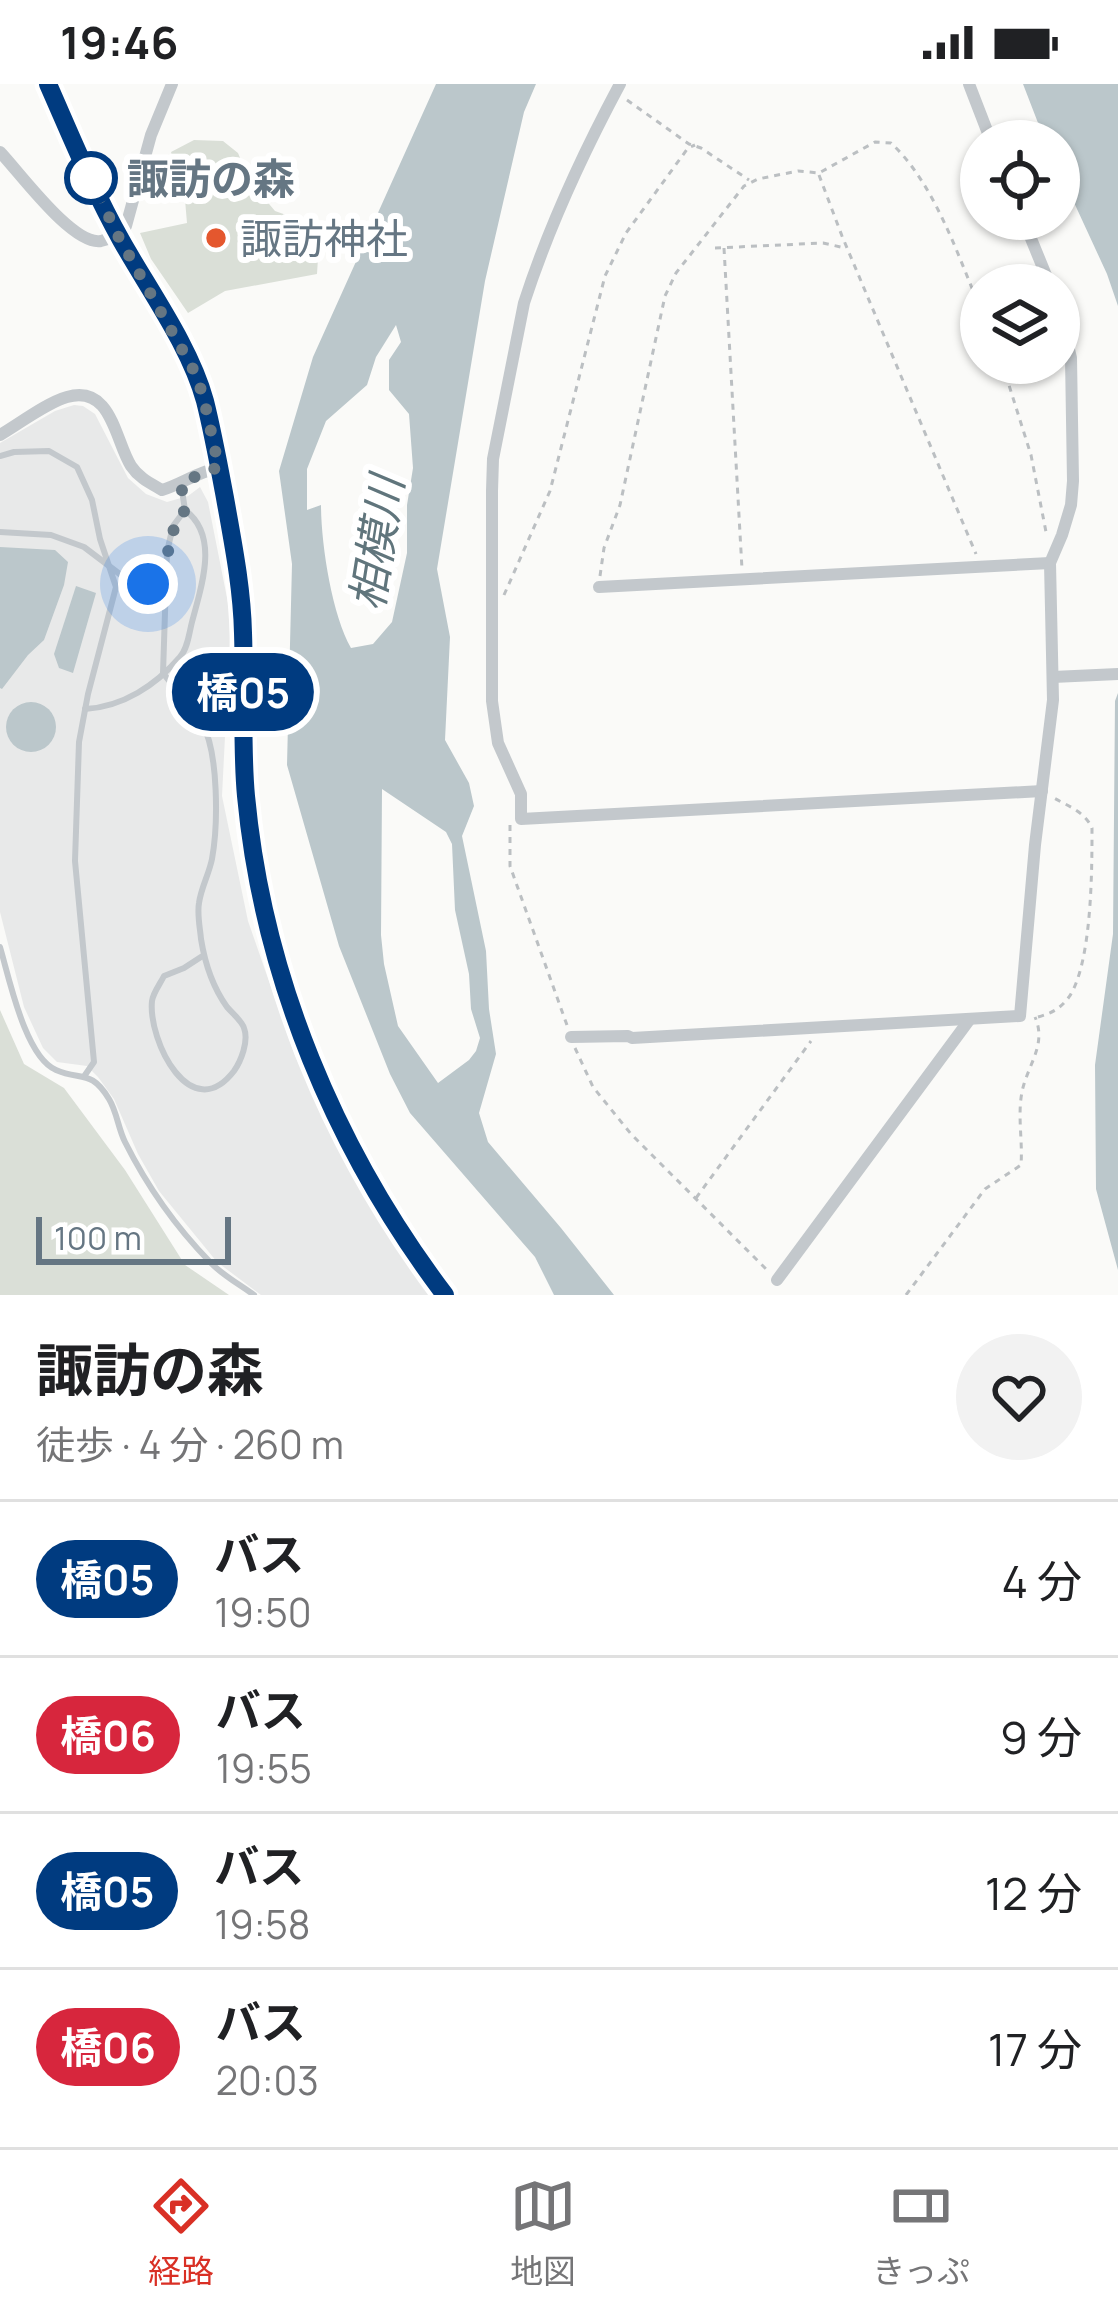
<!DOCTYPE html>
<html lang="ja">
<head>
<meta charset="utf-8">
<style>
	:root { --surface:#fff; --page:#f2f2f2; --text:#202124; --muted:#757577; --line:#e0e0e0; --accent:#d93025 }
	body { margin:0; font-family:Manrope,"Noto Sans JP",sans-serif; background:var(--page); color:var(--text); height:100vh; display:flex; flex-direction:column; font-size:45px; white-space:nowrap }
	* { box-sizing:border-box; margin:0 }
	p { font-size:39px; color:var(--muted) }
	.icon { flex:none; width:66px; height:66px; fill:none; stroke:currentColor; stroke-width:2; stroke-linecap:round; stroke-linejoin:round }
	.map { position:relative; height:1211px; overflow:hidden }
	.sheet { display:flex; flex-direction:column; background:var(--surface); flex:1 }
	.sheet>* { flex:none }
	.badge { padding:0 24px; border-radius:39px; font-size:42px; line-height:78px }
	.controls { position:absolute; left:960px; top:36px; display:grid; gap:24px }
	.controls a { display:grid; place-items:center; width:120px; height:120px; border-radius:50%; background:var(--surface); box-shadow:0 3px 9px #0004; font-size:60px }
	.scale { position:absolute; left:36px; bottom:30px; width:195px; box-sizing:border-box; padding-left:12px; border:6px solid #657683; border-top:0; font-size:33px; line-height:42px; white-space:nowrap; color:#657683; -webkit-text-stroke:9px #fff; paint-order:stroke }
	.you { position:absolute; width:60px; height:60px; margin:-30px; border:9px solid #fff; border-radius:50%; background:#1a73e8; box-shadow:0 0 0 18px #1a73e833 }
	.map>.badge { position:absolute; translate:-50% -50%; box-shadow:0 0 0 6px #fff }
	.round { display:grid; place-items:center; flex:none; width:126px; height:126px; border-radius:63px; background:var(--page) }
	.summary { display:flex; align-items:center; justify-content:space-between; height:204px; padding:0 36px }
	h1 { font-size:57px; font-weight:700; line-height:90px }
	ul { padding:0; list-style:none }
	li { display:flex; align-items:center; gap:36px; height:156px; padding:0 36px; border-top:3px solid var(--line) }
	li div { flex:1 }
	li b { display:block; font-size:45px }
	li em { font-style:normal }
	li .badge { min-width:132px; font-weight:700; text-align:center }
	.status { display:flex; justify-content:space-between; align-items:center; height:84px; padding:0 60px; background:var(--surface); direction:ltr }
	.status svg { height:33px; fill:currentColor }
	.dock { display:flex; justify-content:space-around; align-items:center; height:168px; border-top:3px solid var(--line); background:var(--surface); font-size:33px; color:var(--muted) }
	.dock a { display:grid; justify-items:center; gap:6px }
	.dock .current { color:var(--accent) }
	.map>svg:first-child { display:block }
	.built { fill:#e8e9e9 }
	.green { fill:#dadfd7 }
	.water { fill:#bbc7cb; fill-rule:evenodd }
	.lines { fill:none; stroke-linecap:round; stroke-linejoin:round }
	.path { stroke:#bbbfc2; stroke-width:3; stroke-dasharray:6 6; stroke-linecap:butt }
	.service { stroke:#c3c8cc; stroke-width:6 }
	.minor { stroke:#c3c8cc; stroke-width:12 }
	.secondary { stroke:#d6dbdf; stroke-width:18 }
	.line-casing { stroke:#fff; stroke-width:27 }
	.line { stroke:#003b80; stroke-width:18 }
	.walk { stroke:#657683; stroke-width:12; stroke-dasharray:0 21.6 }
	.stop-dot { fill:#fff; stroke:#003b80; stroke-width:6 }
	.poi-dot { fill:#e4572e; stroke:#fff; stroke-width:4.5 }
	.labels { text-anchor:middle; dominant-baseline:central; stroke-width:12; stroke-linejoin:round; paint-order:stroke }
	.stop-label { font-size:42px; font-weight:bold; fill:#657683; stroke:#fff; text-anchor:start }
	.poi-label { font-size:42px; fill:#657683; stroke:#fff; text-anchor:start }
	.water-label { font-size:45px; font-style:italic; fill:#60757c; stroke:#fff }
</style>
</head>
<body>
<div class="status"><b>19:46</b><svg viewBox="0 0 49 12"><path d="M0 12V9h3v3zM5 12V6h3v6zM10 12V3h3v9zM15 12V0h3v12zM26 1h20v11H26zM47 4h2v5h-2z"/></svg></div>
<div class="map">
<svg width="1118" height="1211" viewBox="0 0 1118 1211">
	<rect width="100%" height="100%" fill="#fafaf8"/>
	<polygon class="built" points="74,321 83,322 95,330 128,394 146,410 167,418 188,412 200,403 208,418 231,534 222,712 248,837 295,972 367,1116 431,1211 261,1211 217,1178 159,1107 138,1070 114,1015 98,993 87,982 57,978 43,964 24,923 0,828 0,359 55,327"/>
	<g class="green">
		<polygon points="194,56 223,57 238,69 249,96 275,127 320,143 317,190 225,207 188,229 151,175 140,149 187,139 184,104 171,68"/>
		<polygon points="0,926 24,980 64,1004 125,1086 185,1181 229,1211 0,1211"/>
	</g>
	<g class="water">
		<path d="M436,0h100l-12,28 -39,169 -48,288 13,68 -5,103 24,43 5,23 -12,30 24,115 3,58 7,45 -17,59 9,29 73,86 53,67h-60l-19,-38 -125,-144 -20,-39 -51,-128 -52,-181 5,-201 -13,-93 34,-114zM396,241l5,17 -12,18v30l20,24 4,54 -6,37v48l-15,69 -19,22 -22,4c-19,-33 -30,-104 -30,-143l-14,5v-41l19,-48 41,-36 9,-28zM382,705l64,43 6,12 3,66 14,64 2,35 9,29 -4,13 -7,9 -31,23 -40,-57 -14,-62 -3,-29z"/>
		<polygon points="1023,0 1118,0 1118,222 1107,190 1059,86 1059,57 1045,57"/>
		<polygon points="0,463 55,466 68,478 64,501 44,556 28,571 2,605 0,604"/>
		<polygon points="76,502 96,509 73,589 59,584 54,570"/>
		<polygon points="1118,609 1118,1186 1096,1105 1095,981 1113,850 1115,617"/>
		<circle cx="31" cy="643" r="25"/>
	</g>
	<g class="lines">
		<g class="path">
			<polyline points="627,16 689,60 701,64 749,96"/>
			<polyline points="819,91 842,152 976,470"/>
			<polyline points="715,164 823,159 845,164"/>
			<polyline points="724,164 742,485"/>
			<polyline points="1002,279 1031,371 1047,453"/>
			<path d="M600,492l4,-28 16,-43 45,-209 11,-23 68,-87 14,-7 40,-8 21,2 56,-31 16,1c44,41 67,113 90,167"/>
			<polyline points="504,511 550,407 605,192 626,149 688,64 695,61"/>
			<polyline points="510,741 510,782 568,944"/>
			<path d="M1038,933c14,-4 22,-8 31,-20 23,-34 23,-127 23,-169 -7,-16 -24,-22 -38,-30"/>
			<polyline points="575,964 593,1003 631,1050 767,1186"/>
			<polyline points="696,1114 811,957"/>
			<path d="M906,1211l79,-106 36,-24c2,-27 -5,-55 3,-81 7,-23 22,-42 11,-67"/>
		</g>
		<g class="service">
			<polyline points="0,372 14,368 49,367 77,383 92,416 100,455 116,503 88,610 79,658 75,777 94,978 85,991"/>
			<path d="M181,400l4,26 -12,16 -6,26 -4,121c11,15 31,35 39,50 17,30 16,103 10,136 -3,15 -11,29 -13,44 -2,11 1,25 2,36 4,25 11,47 26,68 5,6 15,14 17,21 5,13 -3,33 -10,43 -43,56 -86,-30 -82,-70 1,-8 8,-17 12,-25l20,-8 20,-13"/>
			<polyline points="0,448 51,451 84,463 121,491 148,500 165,517"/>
			<path d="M85,625c38,-2 71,-24 95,-52 8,-9 9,-24 12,-35 9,-35 28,-86 -7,-112"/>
			<path d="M0,863c9,30 25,110 56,123 25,11 35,-1 53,29 8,13 9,29 16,43 22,44 51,85 85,120 12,13 29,22 44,33"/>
		</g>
		<g class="minor">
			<path d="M620,0c-38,71 -71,142 -96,219l-31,156 -1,32v210l6,42 23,51v25l521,-28"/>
			<polyline points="969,0 991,57"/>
			<path d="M0,68c20,21 73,94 101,89 9,-2 19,-9 25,-15l25,-91 21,-51"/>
			<polyline points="1023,135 1050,201"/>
			<path d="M0,351c19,-11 46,-32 67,-38 45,-13 48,44 64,69 8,12 19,17 31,24 20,-6 37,-19 57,-22"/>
			<polyline points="599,503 1050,479"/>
			<polyline points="1053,593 1118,590"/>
			<polyline points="571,953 628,952 632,954 1020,932 1035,761 1053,616 1050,479 1062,451 1071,421 1073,397 1071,274 1059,224"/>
			<polyline points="777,1196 970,935"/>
		</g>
		<path class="secondary" d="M48,0c23,53 45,106 73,156 30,54 71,109 86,169 17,70 31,143 36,215 3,57 -2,115 3,172 17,181 91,355 199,499"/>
	</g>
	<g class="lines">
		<defs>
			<path id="line" d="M48,0c23,52 45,106 73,156 28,50 69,106 84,161 8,32 14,65 20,97 8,45 17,90 18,135 2,54 -2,109 3,163 17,181 90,355 199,499"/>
		</defs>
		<use href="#line" class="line-casing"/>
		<use href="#line" class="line"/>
		<path class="walk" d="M91,94l26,56 76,135 10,26 16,73 -11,2 -27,14 4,26c-22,29 -17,56 -20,91l-17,-17"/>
	</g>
	<circle class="stop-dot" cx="91" cy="94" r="24"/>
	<circle class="poi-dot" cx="216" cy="154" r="12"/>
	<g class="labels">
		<g class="stop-label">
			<text x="127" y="94">諏訪の森</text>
		</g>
		<g class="poi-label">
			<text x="240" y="154">諏訪神社</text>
		</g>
		<g class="water-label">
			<text transform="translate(376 459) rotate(-81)">相模川</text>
		</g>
	</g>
</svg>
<div class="controls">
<a><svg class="icon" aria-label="locate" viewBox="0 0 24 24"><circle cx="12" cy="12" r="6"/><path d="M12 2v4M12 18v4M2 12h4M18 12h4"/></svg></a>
<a><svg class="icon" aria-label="layers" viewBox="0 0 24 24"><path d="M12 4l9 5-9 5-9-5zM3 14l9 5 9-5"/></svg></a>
</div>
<div class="scale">100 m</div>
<div class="you" style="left:148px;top:500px"></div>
<b class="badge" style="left:243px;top:608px;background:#003b80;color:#fff">橋05</b>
</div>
<section class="sheet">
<div class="summary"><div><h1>諏訪の森</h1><p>徒歩 · 4 分 · 260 m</p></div><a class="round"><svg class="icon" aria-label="heart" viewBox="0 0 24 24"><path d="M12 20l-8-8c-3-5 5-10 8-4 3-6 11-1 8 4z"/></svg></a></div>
<ul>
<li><span class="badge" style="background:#003b80;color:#fff">橋05</span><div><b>バス</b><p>19:50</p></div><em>4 分</em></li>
<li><span class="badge" style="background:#d7263d;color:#fff">橋06</span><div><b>バス</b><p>19:55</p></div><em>9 分</em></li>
<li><span class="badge" style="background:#003b80;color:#fff">橋05</span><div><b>バス</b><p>19:58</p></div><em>12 分</em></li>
<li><span class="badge" style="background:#d7263d;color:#fff">橋06</span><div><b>バス</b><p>20:03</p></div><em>17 分</em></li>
</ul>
</section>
<nav class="dock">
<a class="current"><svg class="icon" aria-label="directions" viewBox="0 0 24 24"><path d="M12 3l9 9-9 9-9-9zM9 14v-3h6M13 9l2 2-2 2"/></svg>経路</a>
<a><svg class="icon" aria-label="map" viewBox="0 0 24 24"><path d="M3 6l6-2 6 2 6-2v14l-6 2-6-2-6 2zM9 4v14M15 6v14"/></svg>地図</a>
<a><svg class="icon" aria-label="tickets" viewBox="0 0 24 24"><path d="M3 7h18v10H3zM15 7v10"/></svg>きっぷ</a>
</nav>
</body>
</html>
